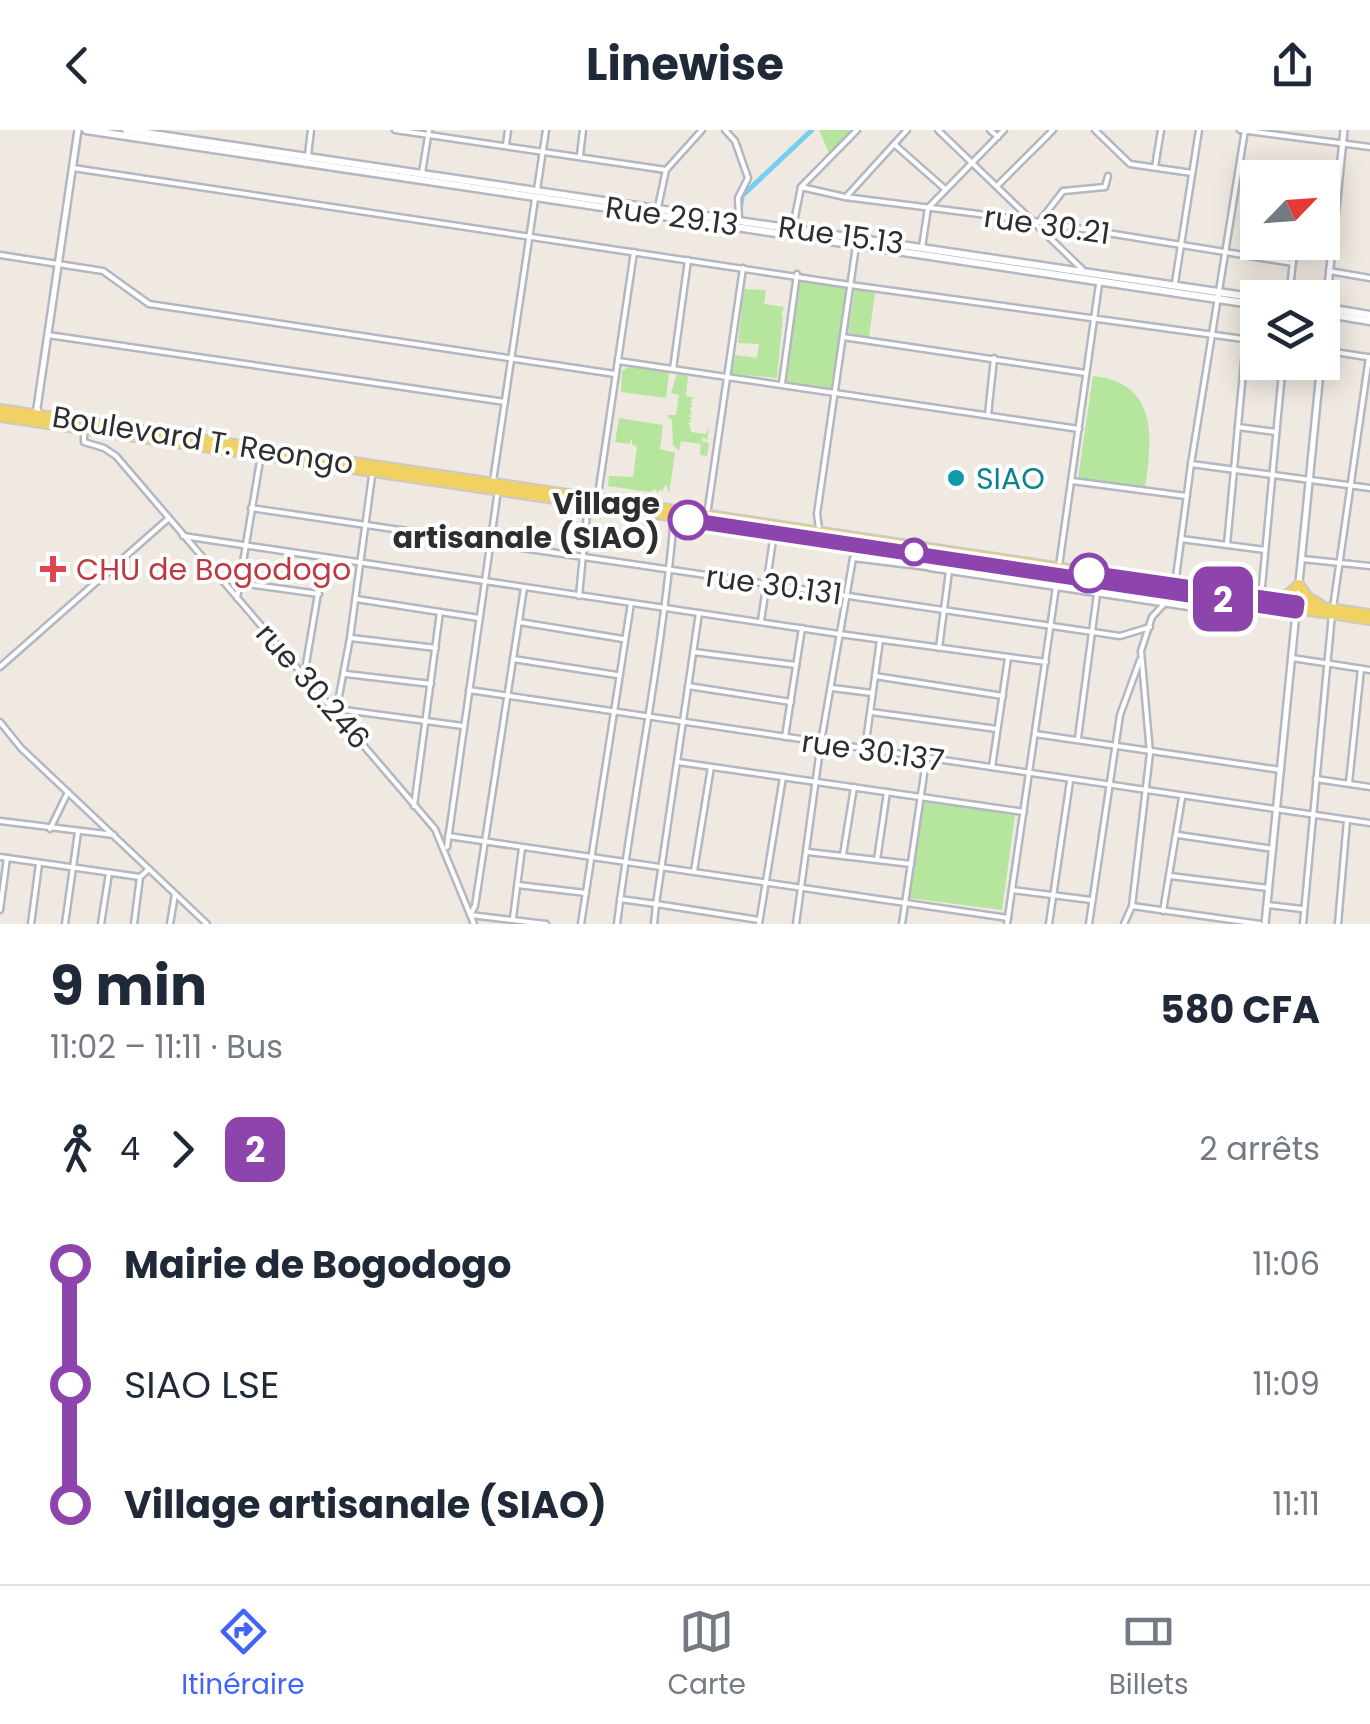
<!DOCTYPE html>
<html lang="fr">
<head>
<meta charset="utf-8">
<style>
	:root { --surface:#fff; --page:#f2f2f3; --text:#1f2937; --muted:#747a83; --line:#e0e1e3; --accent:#4264fb }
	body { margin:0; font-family:Poppins,sans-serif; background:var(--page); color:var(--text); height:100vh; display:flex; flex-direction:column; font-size:38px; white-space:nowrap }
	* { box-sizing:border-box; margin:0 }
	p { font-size:32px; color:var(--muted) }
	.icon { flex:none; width:55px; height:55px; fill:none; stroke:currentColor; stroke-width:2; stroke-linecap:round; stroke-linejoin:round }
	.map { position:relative; height:794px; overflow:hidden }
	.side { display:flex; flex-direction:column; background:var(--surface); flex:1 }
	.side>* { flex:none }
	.badge { padding:0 20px; border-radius:15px; font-size:35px; line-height:65px }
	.needle { width:65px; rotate:65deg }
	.controls { position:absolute; left:1240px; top:30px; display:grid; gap:20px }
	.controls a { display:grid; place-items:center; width:100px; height:100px; border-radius:0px; background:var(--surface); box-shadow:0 5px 25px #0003; font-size:50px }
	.map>.badge { position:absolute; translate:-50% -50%; box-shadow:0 0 0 5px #fff }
	.legs { display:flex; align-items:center; gap:15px; height:110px; padding:0 50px; font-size:32px }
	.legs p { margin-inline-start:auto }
	.headline { display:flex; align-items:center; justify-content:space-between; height:170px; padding:0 50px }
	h1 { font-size:55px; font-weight:700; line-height:75px }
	ul { padding:0 50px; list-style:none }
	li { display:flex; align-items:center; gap:35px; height:120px; font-size:38px }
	li i { display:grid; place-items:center; width:15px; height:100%; margin:0 12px; background:currentColor }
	li i::after { content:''; width:25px; height:25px; margin:-12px; border:8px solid; border-radius:50%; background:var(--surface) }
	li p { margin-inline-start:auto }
	li:first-child i { background:linear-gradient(#0000 50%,currentColor 0) }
	li:last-child i { background:linear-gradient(currentColor 50%,#0000 0) }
	header { display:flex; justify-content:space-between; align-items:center; height:130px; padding:0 50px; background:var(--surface); font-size:45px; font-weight:700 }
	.tabs { display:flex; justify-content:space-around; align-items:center; height:140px; border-top:2px solid var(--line); background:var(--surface); font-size:28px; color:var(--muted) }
	.tabs a { display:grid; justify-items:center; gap:5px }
	.tabs .active { color:var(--accent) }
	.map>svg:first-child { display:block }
	.green { fill:#b6e59e }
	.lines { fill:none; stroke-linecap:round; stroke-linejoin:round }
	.canal { stroke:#75cff0; stroke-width:5 }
	.minor-casing { stroke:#b4b7c1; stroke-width:9 }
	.tertiary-casing { stroke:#b4b7c1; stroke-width:10 }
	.secondary-casing { stroke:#b4b7c1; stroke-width:11 }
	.primary-casing { stroke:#c9c9c9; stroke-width:12 }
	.minor { stroke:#fff; stroke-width:4 }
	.tertiary { stroke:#fff; stroke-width:5 }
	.secondary { stroke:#fff; stroke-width:6 }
	.primary { stroke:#f2d163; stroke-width:8 }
	.line-1-casing { stroke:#fff; stroke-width:22 }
	.line-1 { stroke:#8e44ad; stroke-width:15 }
	.culture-dot { fill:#0f9aa8; stroke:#fff; stroke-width:4 }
	.stop-1-dot { fill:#fff; stroke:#8e44ad; stroke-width:5 }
	.health-dot { fill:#e0444e; stroke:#fff; stroke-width:4 }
	.labels { text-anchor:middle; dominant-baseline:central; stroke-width:8; stroke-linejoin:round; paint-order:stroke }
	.street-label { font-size:30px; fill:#2e2e2e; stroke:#fff }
	.culture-label { font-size:30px; fill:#0d838f; stroke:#fff; text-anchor:start }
	.stop-label { font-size:30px; font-weight:bold; fill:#2e2e2e; stroke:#fff; text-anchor:end }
	.health-label { font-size:30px; fill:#be3a42; stroke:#fff; text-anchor:start }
</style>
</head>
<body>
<header><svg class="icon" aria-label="back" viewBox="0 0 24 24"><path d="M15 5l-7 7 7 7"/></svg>Linewise<svg class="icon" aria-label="share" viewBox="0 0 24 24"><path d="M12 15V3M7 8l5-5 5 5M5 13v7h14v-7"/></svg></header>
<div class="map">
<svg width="1370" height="794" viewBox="0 0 1370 794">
	<rect width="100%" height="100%" fill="#efe9e1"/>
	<g class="green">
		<polygon points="819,0 851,0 829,23"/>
		<polygon points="797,145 849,156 833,262 782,253"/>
		<polygon points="744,159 766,160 764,174 784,177 781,185 783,186 777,248 731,244 735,225 757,228 759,214 738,213"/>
		<polygon points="855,159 875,163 869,207 848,203"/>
		<polygon points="630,236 669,243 666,268 621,262 622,241"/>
		<polygon points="677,244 688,246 686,266 694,268 690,271 693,272 690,273 693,276 690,278 692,285 687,286 691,287 690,293 687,293 690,295 691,302 706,304 709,297 707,310 703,307 702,311 709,313 707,326 700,325 701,314 681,311 679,321 673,315 672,290 668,288 668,285 676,285 679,265 671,263"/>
		<path d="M1093,246c66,7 59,63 52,112l-67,-10z"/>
		<polygon points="619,288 663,295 660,319 675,323 669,363 666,354 662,362 661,359 657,363 656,359 649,362 608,356 609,346 633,347 637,316 632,315 632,307 630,314 615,312"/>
		<polygon points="923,671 1015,685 1002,780 909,768"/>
	</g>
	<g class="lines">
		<polyline class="canal" points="740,81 742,66 812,0"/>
		<defs>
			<g id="minor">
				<polyline points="395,0 666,40"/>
				<polyline points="725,0 735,11 748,48 738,68 739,89"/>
				<polyline points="938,0 1082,139"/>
				<polyline points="990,0 998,7"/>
				<polyline points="1095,0 1130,34 1192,43"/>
				<polyline points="1240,0 1370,17"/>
				<polyline points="894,14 945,59"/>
				<polyline points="506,15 508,0"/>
				<polyline points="308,25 311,0"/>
				<polyline points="580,25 583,0"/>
				<polyline points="1240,34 1339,47"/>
				<polyline points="1155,37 1161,0"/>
				<polyline points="73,38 850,155 1258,211"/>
				<polyline points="666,40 702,0"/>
				<polyline points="422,43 429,0"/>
				<polyline points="997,56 1053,0"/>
				<polyline points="801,57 845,67 1033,91 1293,133"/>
				<polyline points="537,60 546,0"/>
				<polyline points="846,67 907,0"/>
				<polyline points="658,77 666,40"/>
				<polyline points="1039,92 1063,61 1105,57 1108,46"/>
				<polyline points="793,97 801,57 857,0"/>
				<polyline points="922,117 928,78 1004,0"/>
				<polyline points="0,125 103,141 149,174 615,244"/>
				<polyline points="1257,127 1260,112"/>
				<polyline points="1329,141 1370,148"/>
				<polyline points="1175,153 1199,0"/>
				<polyline points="1289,168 1295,112"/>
				<polyline points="48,205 505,272"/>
				<polyline points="843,207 1085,243"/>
				<polyline points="1322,220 1367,227"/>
				<polyline points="618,231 1079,299"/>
				<polyline points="673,239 688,130"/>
				<polyline points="782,253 797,144"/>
				<polyline points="988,285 994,228"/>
				<polyline points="1238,297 1276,302"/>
				<polyline points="84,300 84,312 104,318 116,326 435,699 474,794"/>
				<polyline points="1191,334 1370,358"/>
				<polyline points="372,346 350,508 336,582 344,580 463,596"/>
				<polyline points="493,351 535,69"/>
				<polyline points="1072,351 1186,366"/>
				<polyline points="598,365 634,122"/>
				<polyline points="251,378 1120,506 1150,497"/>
				<polyline points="707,385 743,138"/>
				<polyline points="819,399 817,384 856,116"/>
				<polyline points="183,406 839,504 1046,532"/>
				<polyline points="1181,409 1265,420"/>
				<polyline points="1227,415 1246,210"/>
				<polyline points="921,423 924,434 930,438 1188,477 1195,474 1197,465"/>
				<polyline points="1302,429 1370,436"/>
				<polyline points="1059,436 1099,154"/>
				<polyline points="240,453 319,464"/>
				<polyline points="1175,455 1191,334 1245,0"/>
				<polyline points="524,458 475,776 470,785 546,794"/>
				<polyline points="579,466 588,374"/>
				<polyline points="1261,467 1283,232"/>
				<polyline points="237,468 261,325"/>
				<polyline points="356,469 479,488"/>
				<polyline points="1333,478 1369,227"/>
				<polyline points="761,491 774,403"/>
				<polyline points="519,492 623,509"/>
				<polyline points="351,508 436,518"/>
				<polyline points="939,518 949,441"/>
				<polyline points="694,522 796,535"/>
				<polyline points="1292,528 1370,540"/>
				<polyline points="513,529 617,545"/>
				<polyline points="0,537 169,388"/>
				<polyline points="346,544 431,554"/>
				<polyline points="304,546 324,428"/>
				<polyline points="875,546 1003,566"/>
				<polyline points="688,556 791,572"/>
				<polyline points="832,558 872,563"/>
				<polyline points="469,560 1370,693"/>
				<polyline points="871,582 997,599"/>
				<polyline points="0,592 21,618 207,794"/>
				<polyline points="1035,604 1281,640"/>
				<polyline points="785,607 802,498"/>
				<polyline points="1078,608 1097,464"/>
				<polyline points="865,619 880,510"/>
				<polyline points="678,632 1024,682"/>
				<polyline points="992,637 1008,528"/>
				<polyline points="1316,649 1370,657"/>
				<polyline points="1349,653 1361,539"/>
				<polyline points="414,676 440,482"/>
				<polyline points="0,691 114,705"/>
				<polyline points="50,699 68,662"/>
				<polyline points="1178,705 1273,719"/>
				<polyline points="448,706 1008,788"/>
				<polyline points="447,717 498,360"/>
				<polyline points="808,722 911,734"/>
				<polyline points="843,725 854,657"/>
				<polyline points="0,727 140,747 149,739"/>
				<polyline points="877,730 887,662"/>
				<polyline points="694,741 711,637"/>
				<polyline points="1170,746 1268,758"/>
				<polyline points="518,755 586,763"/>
				<polyline points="1012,760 1091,770"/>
				<polyline points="620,769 656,774 699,483"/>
				<polyline points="1267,775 1302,779"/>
				<polyline points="1132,776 1260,794"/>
				<polyline points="0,780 7,728"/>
				<polyline points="1163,781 1182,668"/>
				<polyline points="513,788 522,718"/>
				<polyline points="31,794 39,734"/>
				<polyline points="65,794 78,702"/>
				<polyline points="101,794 109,743"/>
				<polyline points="134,794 140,747"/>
				<polyline points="170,794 175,764"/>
				<polyline points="581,794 631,473"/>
				<path d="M617,794c17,-136 46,-270 57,-407"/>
				<polyline points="654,794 656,774 759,790"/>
				<polyline points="759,794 783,647"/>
				<polyline points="796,794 821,612 853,428 927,437"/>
				<polyline points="902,794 926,631"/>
				<polyline points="1007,794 1056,457"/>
				<polyline points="1049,794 1070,651"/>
				<polyline points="1089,794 1120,585 1140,530"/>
				<polyline points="1124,794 1132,776 1150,623 1141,521 1152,487 1165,473"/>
				<polyline points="1303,794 1332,484"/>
				<polyline points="1338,794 1347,690"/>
			</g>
			<g id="tertiary">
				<polyline points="1322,216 1344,0"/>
				<polyline points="39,284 37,278 78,0"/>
				<polyline points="1265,794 1321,232"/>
			</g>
			<g id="secondary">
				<polyline points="86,0 1258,175"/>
				<polyline points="126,0 1258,168"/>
				<polyline points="1322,177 1370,185"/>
				<polyline points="1322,183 1370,191"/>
			</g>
			<g id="primary">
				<polyline points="0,279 1370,484"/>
				<polyline points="0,287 866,415"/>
				<polyline points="1013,437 1370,490"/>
				<polyline points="1272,468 1288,464 1299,454 1308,467 1320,474"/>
			</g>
		</defs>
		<use href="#minor" class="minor-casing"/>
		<use href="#tertiary" class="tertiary-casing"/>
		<use href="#secondary" class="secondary-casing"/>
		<use href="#primary" class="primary-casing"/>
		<use href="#minor" class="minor"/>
		<use href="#tertiary" class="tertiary"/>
		<use href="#secondary" class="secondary"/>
		<use href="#primary" class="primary"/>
	</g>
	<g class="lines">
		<defs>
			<polyline id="line-1" points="688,390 1296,481 1297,473 1089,443"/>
		</defs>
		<use href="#line-1" class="line-1-casing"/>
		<use href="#line-1" class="line-1"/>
	</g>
	<circle class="culture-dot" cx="956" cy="348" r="10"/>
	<g class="stop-1-dot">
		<circle cx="688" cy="390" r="18"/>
		<circle cx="914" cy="422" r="12"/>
		<circle cx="1089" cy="443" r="18"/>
	</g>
	<path class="health-dot" d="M48 424h10v10h10v10h-10v10h-10v-10h-10v-10h10z"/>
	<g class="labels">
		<g class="street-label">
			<text transform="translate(672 86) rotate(8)">Rue 29.13</text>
			<text transform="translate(1047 95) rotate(8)">rue 30.21</text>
			<text transform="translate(841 105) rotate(8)">Rue 15.13</text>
			<text transform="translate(203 310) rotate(9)">Boulevard T. Reongo</text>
			<text transform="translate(774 455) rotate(8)">rue 30.131</text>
			<text transform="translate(313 556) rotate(49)">rue 30.246</text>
			<text transform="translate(873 621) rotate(8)">rue 30.137</text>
		</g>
		<g class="culture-label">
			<text x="976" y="348">SIAO</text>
		</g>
		<g class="stop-label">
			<text x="660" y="373">Village<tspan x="660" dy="34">artisanale (SIAO)</tspan></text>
		</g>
		<g class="health-label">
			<text x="76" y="439">CHU de Bogodogo</text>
		</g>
	</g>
</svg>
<div class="controls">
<a><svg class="needle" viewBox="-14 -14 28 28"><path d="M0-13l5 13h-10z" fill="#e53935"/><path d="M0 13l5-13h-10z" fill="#747a83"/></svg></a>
<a><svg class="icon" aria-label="layers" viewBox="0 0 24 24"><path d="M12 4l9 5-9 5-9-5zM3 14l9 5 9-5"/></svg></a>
</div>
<b class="badge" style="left:1223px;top:469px;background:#8e44ad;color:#fff">2</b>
</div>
<section class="side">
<div class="headline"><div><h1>9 min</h1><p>11:02 – 11:11 · Bus</p></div><b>580 CFA</b></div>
<div class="legs"><svg class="icon" aria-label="walk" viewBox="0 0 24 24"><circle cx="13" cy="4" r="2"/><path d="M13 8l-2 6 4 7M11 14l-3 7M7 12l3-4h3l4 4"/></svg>4<svg class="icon" aria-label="forward" viewBox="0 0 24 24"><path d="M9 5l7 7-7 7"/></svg><b class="badge" style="background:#8e44ad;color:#fff">2</b><p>2 arrêts</p></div>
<ul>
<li><i style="color:#8e44ad"></i><b>Mairie de Bogodogo</b><p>11:06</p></li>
<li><i style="color:#8e44ad"></i><span>SIAO LSE</span><p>11:09</p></li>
<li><i style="color:#8e44ad"></i><b>Village artisanale (SIAO)</b><p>11:11</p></li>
</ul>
</section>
<nav class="tabs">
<a class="active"><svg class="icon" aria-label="directions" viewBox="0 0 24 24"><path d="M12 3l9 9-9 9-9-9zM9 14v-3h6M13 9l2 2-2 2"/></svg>Itinéraire</a>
<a><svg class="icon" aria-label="map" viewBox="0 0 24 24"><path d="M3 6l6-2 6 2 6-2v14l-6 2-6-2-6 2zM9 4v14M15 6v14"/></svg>Carte</a>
<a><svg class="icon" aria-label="tickets" viewBox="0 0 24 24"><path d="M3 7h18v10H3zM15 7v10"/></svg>Billets</a>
</nav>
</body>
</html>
